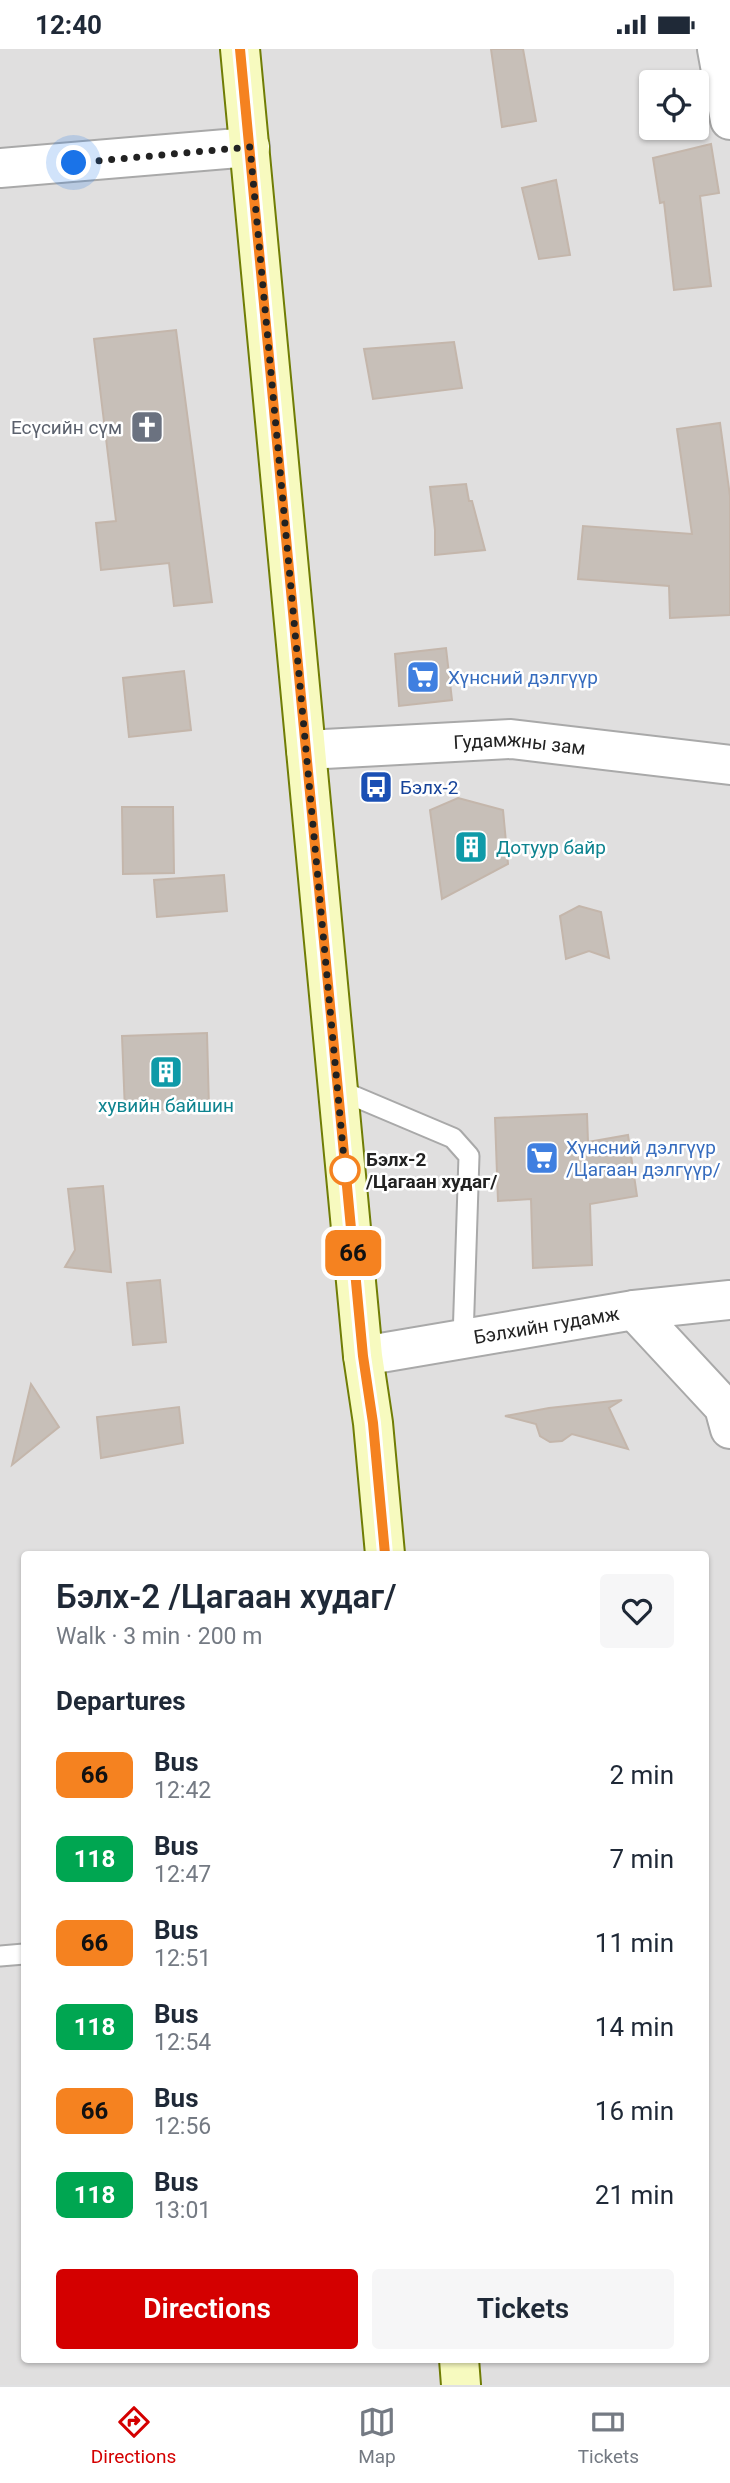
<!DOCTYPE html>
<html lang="en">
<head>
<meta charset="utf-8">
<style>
	:root { --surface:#fff; --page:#f6f6f7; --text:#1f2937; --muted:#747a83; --line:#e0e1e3; --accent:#d40000 }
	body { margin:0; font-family:Roboto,sans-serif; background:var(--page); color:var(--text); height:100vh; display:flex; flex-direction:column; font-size:26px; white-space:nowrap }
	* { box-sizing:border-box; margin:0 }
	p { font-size:23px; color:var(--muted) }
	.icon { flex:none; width:38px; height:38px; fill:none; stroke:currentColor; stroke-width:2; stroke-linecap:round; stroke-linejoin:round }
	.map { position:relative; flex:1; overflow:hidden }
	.drawer { position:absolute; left:21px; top:1502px; width:688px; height:812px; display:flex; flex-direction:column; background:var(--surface); border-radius:7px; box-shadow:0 2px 5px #0004 }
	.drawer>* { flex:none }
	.badge { padding:0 14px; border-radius:10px; font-size:24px; line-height:46px }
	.fabs { position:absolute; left:639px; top:21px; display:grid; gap:14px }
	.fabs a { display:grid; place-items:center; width:70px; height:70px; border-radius:7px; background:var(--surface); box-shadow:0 2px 5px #0004; font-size:35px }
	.you { position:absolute; width:35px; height:35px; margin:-18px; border:5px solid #fff; border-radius:50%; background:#1a73e8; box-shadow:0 0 0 10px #1a73e833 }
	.map>.badge { position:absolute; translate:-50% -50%; box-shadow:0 0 0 4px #fff }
	h2 { padding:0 35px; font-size:26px; line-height:63px }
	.round { display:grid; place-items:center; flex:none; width:74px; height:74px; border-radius:7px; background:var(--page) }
	.head { display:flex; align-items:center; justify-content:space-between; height:119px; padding:0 35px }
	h1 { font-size:33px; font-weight:600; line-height:52px }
	.button { display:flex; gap:14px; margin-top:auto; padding:14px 35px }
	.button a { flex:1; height:80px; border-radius:7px; background:var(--accent); color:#fff; font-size:28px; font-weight:600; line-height:80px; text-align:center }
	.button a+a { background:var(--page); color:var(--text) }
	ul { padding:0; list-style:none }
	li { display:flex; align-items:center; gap:21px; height:84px; padding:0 35px }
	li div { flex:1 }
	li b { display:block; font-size:26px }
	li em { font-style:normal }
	li .badge { min-width:77px; font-weight:700; text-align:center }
	.status { display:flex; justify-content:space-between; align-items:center; height:49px; padding:0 35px; background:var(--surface); direction:ltr }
	.status svg { height:19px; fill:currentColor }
	.tabs { display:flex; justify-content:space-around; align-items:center; height:98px; border-top:2px solid var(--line); background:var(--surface); font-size:19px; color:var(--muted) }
	.tabs a { display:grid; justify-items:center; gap:4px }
	.tabs .current { color:var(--accent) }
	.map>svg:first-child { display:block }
	.residential { fill:#e0dfdf; fill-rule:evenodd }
	.building { fill:#c7bfb8; stroke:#c4b6ab; stroke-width:2 }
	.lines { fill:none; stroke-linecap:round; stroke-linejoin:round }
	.service-casing { stroke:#a9a9a9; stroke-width:23 }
	.minor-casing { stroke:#a9a9a9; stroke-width:42 }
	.secondary-casing { stroke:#707d05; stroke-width:42 }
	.service { stroke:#fff; stroke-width:19 }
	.minor { stroke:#fff; stroke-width:38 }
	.secondary { stroke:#f7fabf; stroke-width:38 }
	.line-casing { stroke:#fff; stroke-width:16 }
	.line { stroke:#f58220; stroke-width:10 }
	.walk { stroke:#222; stroke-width:7; stroke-dasharray:0 12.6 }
	.stop-dot { fill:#fff; stroke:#f58220; stroke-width:3.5 }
	.labels { text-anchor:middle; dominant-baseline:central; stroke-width:5; stroke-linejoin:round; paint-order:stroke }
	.worship-label { font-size:19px; fill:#5b616d; stroke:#fff; text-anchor:end }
	.shop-label { font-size:19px; fill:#366cbe; stroke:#fff; text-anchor:start }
	.street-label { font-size:19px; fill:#222; stroke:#fff }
	.transit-label { font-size:19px; fill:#164399; stroke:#fff; text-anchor:start }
	.culture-label { font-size:19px; fill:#0d838f; stroke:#fff; text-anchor:start }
	.stop-label { font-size:19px; font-weight:bold; fill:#222; stroke:#fff; text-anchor:start }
</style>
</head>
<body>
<div class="status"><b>12:40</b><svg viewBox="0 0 49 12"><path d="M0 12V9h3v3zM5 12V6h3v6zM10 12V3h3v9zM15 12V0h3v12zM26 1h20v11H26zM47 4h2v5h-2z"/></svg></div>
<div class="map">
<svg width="730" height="2336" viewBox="0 0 730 2336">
	<rect width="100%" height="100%" fill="#f2efe9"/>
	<path class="residential" d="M0,0h730v2336h-730zM651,33h45v46h-45zM24,1505h681v805h-681z"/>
	<g class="building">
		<polygon points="491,0 523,0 536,72 502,78"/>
		<polygon points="711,95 719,144 700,147 711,237 674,241 664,153 660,154 653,109"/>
		<polygon points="556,131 570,206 539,210 522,139"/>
		<polygon points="176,281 212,553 174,557 169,514 101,521 96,474 116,472 94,290"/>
		<polygon points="454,293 462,339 373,350 364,300"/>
		<polygon points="720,374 730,447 730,566 670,569 669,537 578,530 583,477 692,485 677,380"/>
		<polygon points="466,435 469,452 472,452 485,501 435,506 435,481 430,438"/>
		<polygon points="446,599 452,651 399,657 395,605"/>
		<polygon points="184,622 191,681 129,688 123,629"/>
		<polygon points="458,749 503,761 508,815 442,850 430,761"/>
		<polygon points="122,758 173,758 174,824 123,825"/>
		<polygon points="224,826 227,862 157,868 154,831"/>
		<polygon points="579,857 601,863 609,909 589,902 566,910 560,867"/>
		<polygon points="207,984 209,1059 125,1062 122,987"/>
		<polygon points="587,1065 588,1093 628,1086 637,1147 590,1155 592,1216 533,1219 531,1150 498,1152 495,1069"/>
		<polygon points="103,1137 111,1223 65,1218 75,1201 68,1140"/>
		<polygon points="160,1231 166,1293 133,1296 127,1234"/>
		<polygon points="31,1335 59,1378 12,1416"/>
		<polygon points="622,1351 609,1359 628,1400 572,1385 562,1392 550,1393 540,1387 536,1375 505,1367 549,1359"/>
		<polygon points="179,1358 183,1394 101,1409 97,1368"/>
	</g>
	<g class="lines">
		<defs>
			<g id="service">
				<polyline points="337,1040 453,1089 469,1107 463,1290"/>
				<polyline points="0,1907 24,1905"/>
			</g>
			<g id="minor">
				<polyline points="717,0 730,71"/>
				<polyline points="0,119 250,98"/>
				<path id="s1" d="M306,701l205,-11 219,26"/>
				<polyline points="634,1261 724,1358 730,1380"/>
				<path id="s2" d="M363,1307l271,-46 96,-10"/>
			</g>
			<g id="secondary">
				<polyline points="240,0 363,1307 373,1374 385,1505"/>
				<polyline points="459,2310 461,2336"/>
			</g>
		</defs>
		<use href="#service" class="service-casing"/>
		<use href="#minor" class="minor-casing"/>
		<use href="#secondary" class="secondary-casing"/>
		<use href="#service" class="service"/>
		<use href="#minor" class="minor"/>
		<use href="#secondary" class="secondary"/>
	</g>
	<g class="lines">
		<defs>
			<polyline id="line" points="240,0 363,1307 373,1374 385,1505"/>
		</defs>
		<use href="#line" class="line-casing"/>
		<use href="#line" class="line"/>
		<polyline class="walk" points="74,114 250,98 345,1121"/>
	</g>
	<defs>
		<symbol id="church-square" viewBox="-11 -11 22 22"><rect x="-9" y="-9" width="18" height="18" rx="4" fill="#6b7280" stroke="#fff"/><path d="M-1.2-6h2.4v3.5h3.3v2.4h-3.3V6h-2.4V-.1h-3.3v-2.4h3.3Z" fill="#fff"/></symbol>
		<symbol id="supermarket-square" viewBox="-11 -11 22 22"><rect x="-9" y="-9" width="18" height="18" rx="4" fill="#3f7fe0" stroke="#fff"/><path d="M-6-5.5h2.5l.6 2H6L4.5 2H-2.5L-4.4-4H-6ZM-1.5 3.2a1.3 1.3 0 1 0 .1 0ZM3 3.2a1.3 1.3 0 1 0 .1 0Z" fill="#fff"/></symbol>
		<symbol id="bus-square" viewBox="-11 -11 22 22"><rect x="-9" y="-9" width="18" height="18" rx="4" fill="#1a4fb4" stroke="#fff"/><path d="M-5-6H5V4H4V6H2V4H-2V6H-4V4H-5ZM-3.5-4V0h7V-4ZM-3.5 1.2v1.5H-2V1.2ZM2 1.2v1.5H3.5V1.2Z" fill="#fff"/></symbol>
		<symbol id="building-square" viewBox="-11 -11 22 22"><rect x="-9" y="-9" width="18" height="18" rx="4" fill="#0f9aa8" stroke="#fff"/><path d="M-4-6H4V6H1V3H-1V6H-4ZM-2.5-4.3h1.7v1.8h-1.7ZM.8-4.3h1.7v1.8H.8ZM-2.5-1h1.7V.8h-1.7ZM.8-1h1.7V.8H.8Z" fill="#fff"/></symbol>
	</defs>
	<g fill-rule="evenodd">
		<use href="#church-square" x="128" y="359" width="38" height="38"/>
		<use href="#supermarket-square" x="404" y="609" width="38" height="38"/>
		<use href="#bus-square" x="357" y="719" width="38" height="38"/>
		<use href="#building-square" x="452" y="779" width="38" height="38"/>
		<use href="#building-square" x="147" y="1004" width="38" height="38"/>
		<use href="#supermarket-square" x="523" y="1090" width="38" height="38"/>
	</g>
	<circle class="stop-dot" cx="345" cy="1121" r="14"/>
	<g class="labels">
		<g class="worship-label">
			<text x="122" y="378">Есүсийн сүм</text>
		</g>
		<g class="shop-label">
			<text x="448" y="628">Хүнсний дэлгүүр</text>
			<text x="566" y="1098">Хүнсний дэлгүүр<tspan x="566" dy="22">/Цагаан дэлгүүр/</tspan></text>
		</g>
		<g class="street-label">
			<text stroke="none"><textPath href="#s1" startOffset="214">Гудамжны зам</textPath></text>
			<text stroke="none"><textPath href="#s2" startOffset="186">Бэлхийн гудамж</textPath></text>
		</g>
		<g class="transit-label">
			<text x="400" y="738">Бэлх-2</text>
		</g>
		<g class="culture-label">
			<text x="496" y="798">Дотуур байр</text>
			<text x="166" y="1056" text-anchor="middle">хувийн байшин</text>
		</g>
		<g class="stop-label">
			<text x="366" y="1110">Бэлх-2<tspan x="366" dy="22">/Цагаан худаг/</tspan></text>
		</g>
	</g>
</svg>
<div class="fabs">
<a><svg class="icon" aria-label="locate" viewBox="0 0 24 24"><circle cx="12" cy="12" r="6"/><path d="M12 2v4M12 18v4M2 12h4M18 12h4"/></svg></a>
</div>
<div class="you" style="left:74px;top:114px"></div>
<b class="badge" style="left:353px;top:1204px;background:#f58220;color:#111">66</b>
<section class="drawer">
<div class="head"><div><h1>Бэлх-2 /Цагаан худаг/</h1><p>Walk · 3 min · 200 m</p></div><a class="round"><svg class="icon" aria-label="heart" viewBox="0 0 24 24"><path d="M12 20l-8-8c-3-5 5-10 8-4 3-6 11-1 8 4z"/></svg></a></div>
<h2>Departures</h2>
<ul>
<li><span class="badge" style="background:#f58220;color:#111">66</span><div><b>Bus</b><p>12:42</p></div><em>2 min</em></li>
<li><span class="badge" style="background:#00a651;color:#fff">118</span><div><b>Bus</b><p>12:47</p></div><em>7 min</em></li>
<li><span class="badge" style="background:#f58220;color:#111">66</span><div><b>Bus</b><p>12:51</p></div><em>11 min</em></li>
<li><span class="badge" style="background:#00a651;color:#fff">118</span><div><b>Bus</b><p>12:54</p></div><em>14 min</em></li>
<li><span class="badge" style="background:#f58220;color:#111">66</span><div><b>Bus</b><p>12:56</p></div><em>16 min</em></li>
<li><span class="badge" style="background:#00a651;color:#fff">118</span><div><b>Bus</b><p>13:01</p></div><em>21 min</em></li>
</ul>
<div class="button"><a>Directions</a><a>Tickets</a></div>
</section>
</div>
<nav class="tabs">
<a class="current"><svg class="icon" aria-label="directions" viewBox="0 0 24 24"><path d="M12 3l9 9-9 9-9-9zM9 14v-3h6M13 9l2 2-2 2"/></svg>Directions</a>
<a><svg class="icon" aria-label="map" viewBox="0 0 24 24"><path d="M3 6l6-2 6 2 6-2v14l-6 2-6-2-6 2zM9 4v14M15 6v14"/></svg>Map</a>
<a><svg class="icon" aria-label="tickets" viewBox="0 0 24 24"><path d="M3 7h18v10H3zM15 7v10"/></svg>Tickets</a>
</nav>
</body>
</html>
